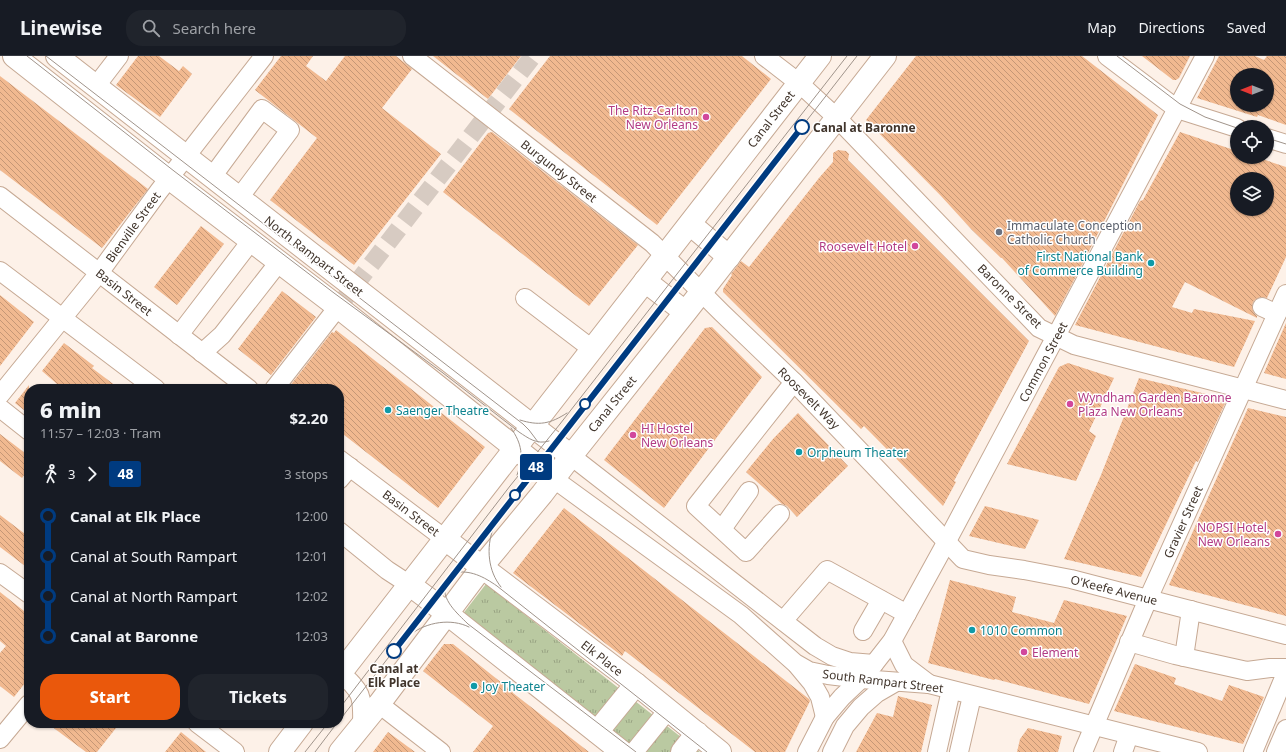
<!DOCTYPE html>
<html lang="en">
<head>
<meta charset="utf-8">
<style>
	:root { --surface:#171b24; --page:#20242c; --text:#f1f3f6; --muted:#9ea1a6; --line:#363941; --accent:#ea580c }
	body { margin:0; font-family:"Noto Sans",sans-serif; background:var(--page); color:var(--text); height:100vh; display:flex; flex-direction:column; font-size:15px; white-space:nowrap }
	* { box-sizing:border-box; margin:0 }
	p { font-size:13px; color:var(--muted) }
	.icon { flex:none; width:22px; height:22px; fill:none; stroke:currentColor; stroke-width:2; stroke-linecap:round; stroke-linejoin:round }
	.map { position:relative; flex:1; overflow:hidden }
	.side { position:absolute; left:24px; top:328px; width:320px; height:344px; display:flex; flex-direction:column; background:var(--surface); border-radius:16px; box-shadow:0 1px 3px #0004 }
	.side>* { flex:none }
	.badge { padding:0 8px; border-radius:3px; font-size:14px; line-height:26px }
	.needle { width:26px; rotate:270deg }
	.fabs { position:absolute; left:1230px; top:12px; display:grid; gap:8px }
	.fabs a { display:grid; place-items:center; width:44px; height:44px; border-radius:50%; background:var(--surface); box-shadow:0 1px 3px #0004; font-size:20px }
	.map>.badge { position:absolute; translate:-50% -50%; box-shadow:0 0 0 2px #fff }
	.legs { display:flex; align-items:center; gap:6px; height:44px; padding:0 16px; font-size:13px }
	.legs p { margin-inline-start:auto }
	.headline { display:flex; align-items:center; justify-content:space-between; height:68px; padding:0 16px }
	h1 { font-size:22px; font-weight:800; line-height:30px }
	.button { display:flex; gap:8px; margin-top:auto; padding:8px 16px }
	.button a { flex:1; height:46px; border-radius:16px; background:var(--accent); color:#fff; font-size:16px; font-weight:800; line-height:46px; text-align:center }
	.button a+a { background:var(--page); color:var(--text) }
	ul { padding:0 16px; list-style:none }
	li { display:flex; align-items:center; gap:14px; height:40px; font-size:15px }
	li i { display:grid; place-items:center; width:6px; height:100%; margin:0 5px; background:currentColor }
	li i::after { content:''; width:10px; height:10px; margin:-5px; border:3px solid; border-radius:50%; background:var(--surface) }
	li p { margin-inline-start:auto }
	li:first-child i { background:linear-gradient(#0000 50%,currentColor 0) }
	li:last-child i { background:linear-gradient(currentColor 50%,#0000 0) }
	header { display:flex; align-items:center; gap:24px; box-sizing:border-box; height:56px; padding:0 20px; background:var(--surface); border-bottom:1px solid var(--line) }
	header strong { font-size:19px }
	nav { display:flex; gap:22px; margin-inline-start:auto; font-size:14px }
	.search { width:280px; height:36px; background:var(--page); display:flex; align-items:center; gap:10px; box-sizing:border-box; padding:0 14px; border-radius:16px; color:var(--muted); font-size:15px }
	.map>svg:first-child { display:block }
	.grass { fill:url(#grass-tufts) }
	.building { fill:url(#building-back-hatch); fill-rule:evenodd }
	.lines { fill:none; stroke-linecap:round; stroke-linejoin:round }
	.minor-tunnel { stroke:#d7cbc2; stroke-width:18; stroke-dasharray:18 9; stroke-linecap:butt }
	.minor-casing { stroke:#c6a994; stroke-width:20 }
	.major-casing { stroke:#c6a994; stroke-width:24 }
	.minor { stroke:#fff; stroke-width:18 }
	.major { stroke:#fff; stroke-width:22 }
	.tram { stroke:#a0948b; stroke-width:1 }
	.line-1-casing { stroke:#fff; stroke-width:9 }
	.line-1 { stroke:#003b80; stroke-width:6 }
	.hotel-dot { fill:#d1479c; stroke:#fff; stroke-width:1.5 }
	.stop-1-dot { fill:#fff; stroke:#003b80; stroke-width:2 }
	.worship-dot { fill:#6b7280; stroke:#fff; stroke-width:1.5 }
	.culture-dot { fill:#0f9aa8; stroke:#fff; stroke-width:1.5 }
	.labels { text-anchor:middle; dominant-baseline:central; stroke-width:3; stroke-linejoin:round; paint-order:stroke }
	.hotel-label { font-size:12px; fill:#b23c85; stroke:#fff; text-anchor:end }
	.street-label { font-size:12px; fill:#41352c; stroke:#fff }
	.stop-label { font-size:12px; font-weight:bold; fill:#41352c; stroke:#fff; text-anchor:start }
	.worship-label { font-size:12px; fill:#5b616d; stroke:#fff; text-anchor:start }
	.culture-label { font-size:12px; fill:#0d838f; stroke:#fff; text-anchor:start }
</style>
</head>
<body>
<header>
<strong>Linewise</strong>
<div class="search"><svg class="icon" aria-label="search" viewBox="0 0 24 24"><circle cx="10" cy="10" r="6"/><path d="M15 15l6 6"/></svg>Search here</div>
<nav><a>Map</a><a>Directions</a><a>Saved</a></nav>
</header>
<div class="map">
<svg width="1286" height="696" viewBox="0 0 1286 696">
	<defs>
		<pattern id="grass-tufts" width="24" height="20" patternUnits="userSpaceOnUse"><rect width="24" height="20" fill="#bac9a1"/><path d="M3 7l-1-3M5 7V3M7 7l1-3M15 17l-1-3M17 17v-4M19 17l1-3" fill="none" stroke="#99a483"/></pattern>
		<pattern id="building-back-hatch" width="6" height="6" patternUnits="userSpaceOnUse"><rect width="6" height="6" fill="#f1b990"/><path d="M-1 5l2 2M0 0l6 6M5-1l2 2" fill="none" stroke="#c59776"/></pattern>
	</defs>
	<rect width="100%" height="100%" fill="#fdf1e8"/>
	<polygon class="grass" points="486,528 700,696 640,696 462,559"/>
	<g class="building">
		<polygon points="138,0 159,0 179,15 183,10 192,18 160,61 116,29"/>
		<polygon points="281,0 313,0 306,10 326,25 345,0 396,0 412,13 382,52 441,98 354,209 270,144 317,82 255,34"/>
		<polygon points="433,0 521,0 488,43"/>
		<polygon points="550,0 742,0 771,23 657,169 509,53"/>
		<polygon points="916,0 1082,0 1158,59 1085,203 1055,260 1002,202 1001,202 972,174 941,140 866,64"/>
		<polygon points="1142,0 1190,0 1179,22 1176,24 1173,24"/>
		<path d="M1219,0h36l9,4 3,-4h19v69l-28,-10 -1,2 -60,-19zM1237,19h30v30h-30z"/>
		<polygon points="0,20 148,133 102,192 0,114"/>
		<polygon points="492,76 638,189 589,250 443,136 488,77"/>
		<path d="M1180,76l57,19v6h19l30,10v90l-19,41 -6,-1 -5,2 -3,3 -1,6 2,5 3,3v2l-72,-36 -13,25 20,6 2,-4 61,12 -21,46 -159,-42 65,-124 3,-1zM1237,123h30v30h-30z"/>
		<polygon points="838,94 846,95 849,98 848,104 1029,285 954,425 956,426 943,450 864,370 861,373 723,236 723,233 732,219 731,218 741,205 749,211 819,122 833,106 833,97"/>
		<polygon points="201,170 224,188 177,249 154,231"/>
		<polygon points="282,235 316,261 271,319 238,293"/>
		<polygon points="0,239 34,266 0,310"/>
		<polygon points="1286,267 1286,323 1264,317"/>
		<polygon points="712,271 762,321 664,452 604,404 705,272"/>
		<polygon points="336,274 485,391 438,452 339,375 339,333 292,333 289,331 332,276 334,277"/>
		<polygon points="64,287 94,310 92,312 120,333 53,333 57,328 42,315"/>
		<polygon points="1068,307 1114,322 1089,375 1096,380 1076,425 1007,408 1059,311"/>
		<polygon points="1139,322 1227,343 1198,406 1196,405 1141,521 1064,503 1101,419"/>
		<polygon points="29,329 29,358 15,347"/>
		<polygon points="1248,352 1286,361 1286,560 1169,529"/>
		<polygon points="798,357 848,410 797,461 787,450 782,448 746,416 773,383"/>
		<polygon points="0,378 29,400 29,412 22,422 0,405"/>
		<polygon points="985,450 1039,464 1025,493 969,480"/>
		<polygon points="564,452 809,643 810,645 785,696 755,696 625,595 622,600 513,517"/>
		<polygon points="0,459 29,481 29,513 0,491"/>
		<polygon points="950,524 1016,541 1012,556 1054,567 1064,544 1127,560 1089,648 995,623 994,624 928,607"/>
		<polygon points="0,536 29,559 29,622 14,641 0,630 0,597 6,590 0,585"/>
		<polygon points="444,588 453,588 513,636 513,637 589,696 473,696 493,670 423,615"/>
		<polygon points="1135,608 1176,622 1174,628 1222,645 1229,629 1264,641 1243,688 1114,655"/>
		<polygon points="898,640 932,649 921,696 856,696 877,657 893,661"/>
		<polygon points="47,667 120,667 97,696 86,696"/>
		<polygon points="1028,672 1062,680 1058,696 1017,696 1020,683"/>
		<polygon points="181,676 206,696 165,696"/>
		<polygon points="388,676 415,696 373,696"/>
	</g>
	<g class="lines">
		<polyline class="minor-tunnel" points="338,251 533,0"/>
		<defs>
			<g id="minor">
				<polyline points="412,0 652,187 722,257 794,326 963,503 989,509 1024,514 1071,523 1286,579"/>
				<polyline points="764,0 799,27 837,62 1039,272 1074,289 1286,344"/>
				<polyline points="1107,0 1177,53 1237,72"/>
				<polyline points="96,30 119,0"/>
				<polyline points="1267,82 1286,88"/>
				<polyline points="212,121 262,53 290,74 239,142"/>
				<polyline points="0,140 249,333"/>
				<polyline points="0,215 156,333"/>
				<polyline points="525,242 592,293"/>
				<polyline points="1262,251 1277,258"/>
				<polyline points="179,279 251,185"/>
				<polyline points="202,297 222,279 279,206"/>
				<polyline points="274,333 338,251"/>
				<polyline points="0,339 99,217 159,135 264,0"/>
				<polyline points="0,352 29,375"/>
				<polyline points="571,400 815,590 832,600 850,606 874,608"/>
				<polyline points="339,403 445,483"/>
				<polyline points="554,423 741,559 795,607 809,615 828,619 861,623 929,628 1198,696"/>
				<polyline points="339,424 350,411"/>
				<polyline points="780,458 746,496 696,450 794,326"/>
				<polyline points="722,473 749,435"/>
				<polyline points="339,475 387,514 410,529"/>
				<polyline points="0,517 29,538"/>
				<polyline points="783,565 827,514 907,558"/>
				<polyline points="863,575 881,544"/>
				<polyline points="892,585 904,609 929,628"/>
				<polyline points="1129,586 1175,599 1247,615 1270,612 1286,612"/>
				<polyline points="1184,601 1191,554"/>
				<polyline points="797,609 812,627 820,641 825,661"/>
				<path d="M339,616c23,19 24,24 23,54"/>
				<polyline points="379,648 441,696"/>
				<polyline points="197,667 235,696"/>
				<polyline points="0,683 29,648"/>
				<polyline points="634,696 668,654"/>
				<polyline points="807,696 825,661 842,641 861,623 874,608 892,585 947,485 1205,0"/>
				<polyline points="832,696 845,670 861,651 877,637 896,626"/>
				<polyline points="937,696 951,634"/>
				<polyline points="959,696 972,640"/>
				<polyline points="1083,696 1148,543 1286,238"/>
				<polyline points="1123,696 1129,679"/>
				<polyline points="1253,696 1286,617"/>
				<polyline points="1276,696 1286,673"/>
			</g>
			<g id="major">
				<polyline points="14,0 169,122 338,251 554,423"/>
				<polyline points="57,0 571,400"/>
				<polyline points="690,168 729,201"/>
				<polyline points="645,225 685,256"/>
				<polyline points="445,483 636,628 720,696"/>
				<polyline points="410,529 426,541 622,696"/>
				<polyline points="339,619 820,0"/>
				<polyline points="597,676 636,628"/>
				<polyline points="280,696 302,667"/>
				<polyline points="340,696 379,648 489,502 542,438 571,400 688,253 885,0"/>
				<polyline points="682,696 697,677"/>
			</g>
		</defs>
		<use href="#minor" class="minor-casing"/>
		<use href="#major" class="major-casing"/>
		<use href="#minor" class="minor"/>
		<use href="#major" class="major"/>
		<g class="tram">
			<path d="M27,0l147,115 160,122 109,80 76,59c9,6 18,13 30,9"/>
			<polyline points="46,0 523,368 529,374 538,386"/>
			<polyline points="1117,0 1180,48 1205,61 1237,72"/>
			<polyline points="1267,82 1286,88"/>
			<path d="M520,364c19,6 30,4 47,-7"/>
			<path d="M511,372c11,16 13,28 6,47"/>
			<path d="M493,473c-7,19 -5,42 8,58"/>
			<path d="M453,517c17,-4 31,4 44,13l210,166"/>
			<path d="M445,527c-4,17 12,30 23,41l168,128"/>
			<path d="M411,578c16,-12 40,-16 58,-7"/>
			<polyline points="339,653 510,430 560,368 847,0"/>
			<polyline points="339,665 857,0"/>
			<polyline points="305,696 328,667"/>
			<polyline points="315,696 337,667"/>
		</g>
	</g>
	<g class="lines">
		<defs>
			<polyline id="line-1" points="394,595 802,71"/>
		</defs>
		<use href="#line-1" class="line-1-casing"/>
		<use href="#line-1" class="line-1"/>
	</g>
	<g class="hotel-dot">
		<circle cx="706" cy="61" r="4"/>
		<circle cx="915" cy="190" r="4"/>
		<circle cx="1070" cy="348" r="4"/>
		<circle cx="633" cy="379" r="4"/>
		<circle cx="1278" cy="478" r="4"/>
		<circle cx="1024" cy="596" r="4"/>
	</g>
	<g class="stop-1-dot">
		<circle cx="802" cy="71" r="7"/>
		<circle cx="585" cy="348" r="5"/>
		<circle cx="515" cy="439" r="5"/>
		<circle cx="394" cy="595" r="7"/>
	</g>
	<circle class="worship-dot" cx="999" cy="176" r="4"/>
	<g class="culture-dot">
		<circle cx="1151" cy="207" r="4"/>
		<circle cx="388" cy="354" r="4"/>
		<circle cx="799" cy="396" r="4"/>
		<circle cx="972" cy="574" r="4"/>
		<circle cx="474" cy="630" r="4"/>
	</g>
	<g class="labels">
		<g class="hotel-label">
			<text x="698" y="54">The Ritz-Carlton<tspan x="698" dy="14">New Orleans</tspan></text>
			<text x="907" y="190">Roosevelt Hotel</text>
			<text x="1078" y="341" text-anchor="start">Wyndham Garden Baronne<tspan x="1078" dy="14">Plaza New Orleans</tspan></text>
			<text x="641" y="372" text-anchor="start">HI Hostel<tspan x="641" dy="14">New Orleans</tspan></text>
			<text x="1270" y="471">NOPSI Hotel,<tspan x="1270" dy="14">New Orleans</tspan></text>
			<text x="1032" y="596" text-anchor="start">Element</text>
		</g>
		<g class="street-label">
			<text transform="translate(771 63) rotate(-52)">Canal Street</text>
			<text transform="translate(559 115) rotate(38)">Burgundy Street</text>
			<text transform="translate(133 171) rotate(-54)">Bienville Street</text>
			<text transform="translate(314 200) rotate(38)">North Rampart Street</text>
			<text transform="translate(124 236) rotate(38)">Basin Street</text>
			<text transform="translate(1010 240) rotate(45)">Baronne Street</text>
			<text transform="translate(1043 306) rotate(-62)">Common Street</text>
			<text transform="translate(809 342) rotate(45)">Roosevelt Way</text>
			<text transform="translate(612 348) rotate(-51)">Canal Street</text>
			<text transform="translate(411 457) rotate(37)">Basin Street</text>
			<text transform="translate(1183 466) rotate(-66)">Gravier Street</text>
			<text transform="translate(1114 534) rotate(14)">O'Keefe Avenue</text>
			<text transform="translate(602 602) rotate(38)">Elk Place</text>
			<text transform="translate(883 625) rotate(7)">South Rampart Street</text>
		</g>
		<g class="stop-label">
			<text x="813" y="71">Canal at Baronne</text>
			<text x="394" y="612" text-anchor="middle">Canal at<tspan x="394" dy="14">Elk Place</tspan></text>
		</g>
		<g class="worship-label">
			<text x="1007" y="169">Immaculate Conception<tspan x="1007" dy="14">Catholic Church</tspan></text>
		</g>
		<g class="culture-label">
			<text x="1143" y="200" text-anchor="end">First National Bank<tspan x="1143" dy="14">of Commerce Building</tspan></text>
			<text x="396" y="354">Saenger Theatre</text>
			<text x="807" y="396">Orpheum Theater</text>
			<text x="980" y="574">1010 Common</text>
			<text x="482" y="630">Joy Theater</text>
		</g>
	</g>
</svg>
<div class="fabs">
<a><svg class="needle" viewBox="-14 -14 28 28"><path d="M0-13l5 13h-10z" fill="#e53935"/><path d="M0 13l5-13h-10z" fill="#9ea1a6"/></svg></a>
<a><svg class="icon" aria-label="locate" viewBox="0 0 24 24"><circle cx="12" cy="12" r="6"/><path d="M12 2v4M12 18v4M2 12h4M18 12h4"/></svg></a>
<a><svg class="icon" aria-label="layers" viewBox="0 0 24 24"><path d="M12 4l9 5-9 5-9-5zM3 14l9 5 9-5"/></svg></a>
</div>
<b class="badge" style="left:536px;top:411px;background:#003b80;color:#fff">48</b>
<section class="side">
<div class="headline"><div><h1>6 min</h1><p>11:57 – 12:03 · Tram</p></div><b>$2.20</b></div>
<div class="legs"><svg class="icon" aria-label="walk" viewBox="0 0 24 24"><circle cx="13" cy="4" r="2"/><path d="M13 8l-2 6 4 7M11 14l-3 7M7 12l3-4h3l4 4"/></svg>3<svg class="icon" aria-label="forward" viewBox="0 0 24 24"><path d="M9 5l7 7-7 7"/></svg><b class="badge" style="background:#003b80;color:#fff">48</b><p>3 stops</p></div>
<ul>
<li><i style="color:#003b80"></i><b>Canal at Elk Place</b><p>12:00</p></li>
<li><i style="color:#003b80"></i><span>Canal at South Rampart</span><p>12:01</p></li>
<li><i style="color:#003b80"></i><span>Canal at North Rampart</span><p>12:02</p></li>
<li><i style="color:#003b80"></i><b>Canal at Baronne</b><p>12:03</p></li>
</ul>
<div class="button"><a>Start</a><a>Tickets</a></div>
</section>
</div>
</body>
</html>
